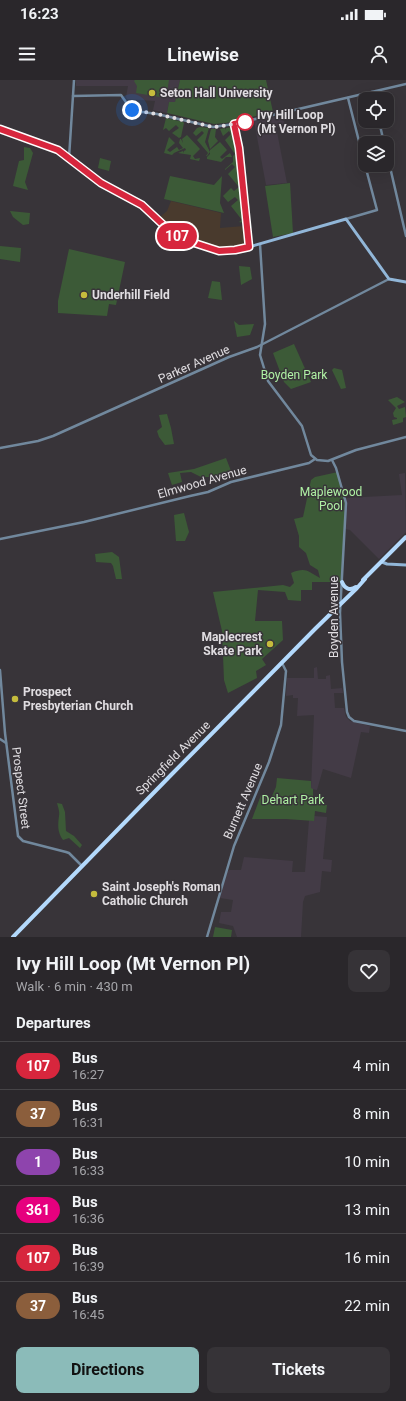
<!DOCTYPE html>
<html lang="en">
<head>
<meta charset="utf-8">
<style>
	:root { --surface:#2a272b; --page:#363337; --text:#f1f3f6; --muted:#a5a5a9; --line:#464447; --accent:#8bbbb9 }
	body { margin:0; font-family:Roboto,sans-serif; background:var(--page); color:var(--text); height:100vh; display:flex; flex-direction:column; font-size:15px; white-space:nowrap }
	* { box-sizing:border-box; margin:0 }
	p { font-size:13px; color:var(--muted) }
	.icon { flex:none; width:22px; height:22px; fill:none; stroke:currentColor; stroke-width:2; stroke-linecap:round; stroke-linejoin:round }
	.map { position:relative; height:857px; overflow:hidden }
	.details { display:flex; flex-direction:column; background:var(--surface); flex:1 }
	.details>* { flex:none }
	.badge { padding:0 8px; border-radius:13px; font-size:14px; line-height:26px }
	.tools { position:absolute; left:358px; top:12px; display:grid; gap:8px }
	.tools a { display:grid; place-items:center; width:36px; height:36px; border-radius:8px; background:var(--surface); box-shadow:0 4px 16px #0002,0 0 0 1px var(--line); font-size:20px }
	.you { position:absolute; width:20px; height:20px; margin:-10px; border:3px solid #fff; border-radius:50%; background:#1a73e8; box-shadow:0 0 0 6px #1a73e833 }
	.map>.badge { position:absolute; translate:-50% -50%; box-shadow:0 0 0 2px #fff }
	h2 { padding:0 16px; font-size:15px; line-height:36px }
	.round { display:grid; place-items:center; flex:none; width:42px; height:42px; border-radius:8px; background:var(--page) }
	.head { display:flex; align-items:center; justify-content:space-between; height:68px; padding:0 16px }
	h1 { font-size:19px; font-weight:700; line-height:30px }
	.primary-button { display:flex; gap:8px; margin-top:auto; padding:8px 16px }
	.primary-button a { flex:1; height:46px; border-radius:8px; background:var(--accent); color:#111; font-size:16px; font-weight:700; line-height:46px; text-align:center }
	.primary-button a+a { background:var(--page); color:var(--text) }
	ul { padding:0; list-style:none }
	li { display:flex; align-items:center; gap:12px; height:48px; padding:0 16px; border-top:1px solid var(--line) }
	li div { flex:1 }
	li b { display:block; font-size:15px }
	li em { font-style:normal }
	li .badge { min-width:44px; font-weight:700; text-align:center }
	.status { display:flex; justify-content:space-between; align-items:center; height:28px; padding:0 20px; background:var(--surface); direction:ltr }
	.status svg { height:11px; fill:currentColor }
	header { display:flex; justify-content:space-between; align-items:center; height:52px; padding:0 16px; background:var(--surface); font-size:18px; font-weight:700 }
	.map>svg:first-child { display:block }
	.commercial { fill:#493a2d }
	.built { fill:#433b46 }
	.green { fill:#3c5a37 }
	.lines { fill:none; stroke-linecap:round; stroke-linejoin:round }
	.tertiary { stroke:#71889d; stroke-width:2.5 }
	.secondary { stroke:#91b6d8; stroke-width:3 }
	.primary { stroke:#b3d9fc; stroke-width:4 }
	.line-casing { stroke:#fff; stroke-width:9 }
	.line { stroke:#d7263d; stroke-width:6 }
	.walk { stroke:#e0dde1; stroke-width:4; stroke-dasharray:0 7.2 }
	.poi-dot { fill:#c5bc3d; stroke:#383439; stroke-width:1.5 }
	.stop-dot { fill:#fff; stroke:#d7263d; stroke-width:2 }
	.labels { text-anchor:middle; dominant-baseline:central; stroke-width:3; stroke-linejoin:round; paint-order:stroke }
	.poi-label { font-size:12px; font-weight:bold; fill:#e0dde1; stroke:#383439; text-anchor:start }
	.stop-label { font-size:12px; font-weight:bold; fill:#e0dde1; stroke:#383439; text-anchor:start }
	.street-label { font-size:12px; fill:#e0dde1; stroke:#383439 }
	.park-label { font-size:12px; fill:#aff1a4; stroke:#383439 }
</style>
</head>
<body>
<div class="status"><b>16:23</b><svg viewBox="0 0 49 12"><path d="M0 12V9h3v3zM5 12V6h3v6zM10 12V3h3v9zM15 12V0h3v12zM26 1h20v11H26zM47 4h2v5h-2z"/></svg></div>
<header><svg class="icon" aria-label="menu" viewBox="0 0 24 24"><path d="M4 6h16M4 12h16M4 18h16"/></svg>Linewise<svg class="icon" aria-label="person" viewBox="0 0 24 24"><circle cx="12" cy="8" r="4"/><path d="M4 21q1-7 8-7t8 7"/></svg></header>
<div class="map">
<svg width="406" height="857" viewBox="0 0 406 857">
	<rect width="100%" height="100%" fill="#383439"/>
	<polygon class="commercial" points="171,121 221,133 220,148 244,146 246,163 245,165 221,168 193,160 181,156 175,152 160,137 167,131"/>
	<g class="built">
		<polygon points="76,0 180,0 175,23 169,22 167,33 153,30 155,21 127,19 126,17 128,6 76,6"/>
		<polygon points="282,35 285,45 276,47 287,103 266,105 254,41"/>
		<polygon points="405,393 406,452 379,479 350,450 345,449 345,418 402,415 399,394"/>
		<polygon points="317,587 318,599 326,599 326,596 330,595 331,609 342,608 343,613 334,613 335,628 344,628 346,637 350,641 370,646 369,653 361,652 351,698 323,689 317,710 311,709 314,635 297,636 298,618 293,618 293,615 286,616 287,598 314,598 314,588"/>
		<polygon points="314,736 327,737 323,779 332,780 331,792 322,791 320,812 305,816 303,822 301,857 237,857 233,846 219,843 221,832 231,832 233,820 220,818 227,792 229,790 241,790 244,777 293,781 292,792 305,792 309,740 314,741"/>
	</g>
	<g class="green">
		<polygon points="135,0 169,0 166,18 136,13 137,6 134,1"/>
		<polygon points="180,0 266,0 273,32 226,43 214,44 167,33 169,22 175,22"/>
		<polygon points="166,38 183,42 184,43 181,57 179,58 172,53 179,48 176,45 169,51 166,48 163,50"/>
		<polygon points="200,47 209,48 205,62 210,72 207,76 206,76 208,73 197,60 204,53 202,51 196,56 193,53 197,48"/>
		<polygon points="232,47 237,76 243,143 239,142 242,140 231,126 238,120 235,117 228,122 223,116 231,108 234,111 239,107 228,94 235,87 232,84 225,90 225,89 233,82 233,76 235,74 225,60 231,54 229,51 223,56 220,49 225,48 226,50 226,48"/>
		<polygon points="211,49 216,49 215,57 218,61 210,69 208,61"/>
		<polygon points="187,55 200,69 193,76 195,79 200,78 199,81 190,79 191,75 178,73 183,71 184,73 184,71 186,70 185,68 174,73 172,75 164,73 169,57 175,63 167,70 170,72 177,67 179,70 183,68 179,63 180,59 181,59 183,63 182,59"/>
		<polygon points="220,62 227,70 220,77 222,79 230,73 232,77 226,77 221,82 207,79 207,77 210,74 210,70"/>
		<polygon points="24,67 30,68 33,73 25,102 28,110 13,106 19,81 24,80"/>
		<polygon points="100,78 111,81 109,91 98,88"/>
		<polygon points="170,96 214,105 222,96 220,123 224,133 164,119"/>
		<polygon points="290,103 293,153 273,157 265,106"/>
		<polygon points="10,131 30,133 29,144 23,145 13,137"/>
		<polygon points="0,166 21,168 20,182 0,179"/>
		<polygon points="69,169 125,182 116,225 109,224 107,236 58,233 58,221"/>
		<polygon points="239,186 250,187 252,199 241,205"/>
		<polygon points="212,201 220,202 222,220 208,218"/>
		<polygon points="234,241 239,245 254,244 250,255 237,257"/>
		<polygon points="294,264 311,302 291,309 284,302 273,273"/>
		<polygon points="334,288 342,290 346,308 341,309 332,290"/>
		<polygon points="397,317 405,322 397,326 399,329 405,327 406,337 403,338 403,342 393,345 392,340 397,339 397,338 394,337 393,333 396,328 388,320"/>
		<polygon points="167,334 171,348 174,364 165,365 159,357 157,351 162,347 159,335"/>
		<polygon points="226,378 231,391 213,397 201,397 191,392 180,393 182,402 172,405 168,393 194,389"/>
		<path d="M338,392l7,26 -3,84h-30v8h-11v11l-13,-1 -3,-8 -27,-2 -3,31h27l1,19 -21,19 4,6 -10,6 1,7 -29,15 -4,-13 -2,-49 -9,-39 70,-7 7,2 4,-4 -3,-10c15,-6 16,-2 29,5l-2,-8 -8,-5 -4,-12 -7,-6v-11l-5,-17 9,-2 8,-37 4,-3z"/>
		<polygon points="184,433 189,452 185,461 176,461 174,435"/>
		<polygon points="112,472 119,477 122,499 116,499 113,486 111,483 96,482 95,474"/>
		<polygon points="277,698 311,701 311,708 313,709 313,721 316,724 327,725 326,733 315,731 314,741 286,739 252,739 261,715 271,718 276,707"/>
		<path d="M57,723l5,1 3,8 1,19 8,5 8,9 -2,3 -11,-10 -6,2c-6,-8 -5,-16 -4,-24 1,-4 -1,-9 -2,-13z"/>
		<polygon points="215,847 232,850 231,857 213,857"/>
	</g>
	<g class="lines">
		<g class="tertiary">
			<polyline points="372,12 374,19"/>
			<polyline points="73,16 121,15 130,28 135,31 157,34 213,47 234,44 406,4"/>
			<polyline points="348,18 365,85"/>
			<polyline points="379,41 384,63"/>
			<polyline points="234,44 239,68 249,167"/>
			<polyline points="387,74 406,156"/>
			<polyline points="69,78 74,0"/>
			<polyline points="346,139 377,130 365,85"/>
			<polyline points="260,164 265,244 260,275 268,301 302,346 311,375 317,380 328,381 356,370 406,357"/>
			<polyline points="0,368 38,361 53,356 229,277 257,267 389,199"/>
			<polyline points="332,380 336,388 346,423 340,533 342,582 347,632 349,637 354,641 406,651"/>
			<polyline points="0,459 84,442 190,416 208,412 231,402 309,383 315,379"/>
			<polyline points="0,590 5,653 18,756 23,761 66,772 69,773 82,786"/>
			<polyline points="0,659 6,663"/>
			<polyline points="207,857 234,766 269,682 281,645 286,591 282,583"/>
		</g>
		<g class="secondary">
			<polyline points="0,49 58,70 109,108 142,125 175,154 191,163 214,170 227,171 249,167 346,139 389,199 406,202"/>
			<polyline points="382,482 387,484 406,485"/>
		</g>
		<g class="primary">
			<polyline points="363,500 406,457"/>
			<path d="M342,502c3,7 8,9 14,5"/>
			<polyline points="13,857 171,695 315,549 357,508 365,499"/>
		</g>
	</g>
	<g class="lines">
		<defs>
			<polyline id="line" points="0,49 58,70 101,103 142,125 172,153 182,159 219,171 235,170 249,167 239,68 234,44 245,42"/>
		</defs>
		<use href="#line" class="line-casing"/>
		<use href="#line" class="line"/>
		<polyline class="walk" points="132,30 157,34 213,47 223,46 245,42"/>
	</g>
	<g class="poi-dot">
		<circle cx="152" cy="13" r="4"/>
		<circle cx="84" cy="215" r="4"/>
		<circle cx="270" cy="564" r="4"/>
		<circle cx="15" cy="619" r="4"/>
		<circle cx="94" cy="814" r="4"/>
	</g>
	<circle class="stop-dot" cx="245" cy="42" r="8"/>
	<g class="labels">
		<g class="poi-label">
			<text x="160" y="13">Seton Hall University</text>
			<text x="92" y="215">Underhill Field</text>
			<text x="262" y="557" text-anchor="end">Maplecrest<tspan x="262" dy="14">Skate Park</tspan></text>
			<text x="23" y="612">Prospect<tspan x="23" dy="14">Presbyterian Church</tspan></text>
			<text x="102" y="807">Saint Joseph's Roman<tspan x="102" dy="14">Catholic Church</tspan></text>
		</g>
		<g class="stop-label">
			<text x="257" y="35">Ivy Hill Loop<tspan x="257" dy="14">(Mt Vernon Pl)</tspan></text>
		</g>
		<g class="street-label">
			<text transform="translate(194 284) rotate(-24)">Parker Avenue</text>
			<text transform="translate(202 402) rotate(-16)">Elmwood Avenue</text>
			<text transform="translate(334 537) rotate(-90)">Boyden Avenue</text>
			<text transform="translate(173 678) rotate(-45)">Springfield Avenue</text>
			<text transform="translate(21 708) rotate(83)">Prospect Street</text>
			<text transform="translate(243 721) rotate(-67)">Burnett Avenue</text>
		</g>
		<g class="park-label">
			<text x="294" y="295">Boyden Park</text>
			<text x="331" y="412">Maplewood<tspan x="331" dy="14">Pool</tspan></text>
			<text x="293" y="720">Dehart Park</text>
		</g>
	</g>
</svg>
<div class="tools">
<a><svg class="icon" aria-label="locate" viewBox="0 0 24 24"><circle cx="12" cy="12" r="6"/><path d="M12 2v4M12 18v4M2 12h4M18 12h4"/></svg></a>
<a><svg class="icon" aria-label="layers" viewBox="0 0 24 24"><path d="M12 4l9 5-9 5-9-5zM3 14l9 5 9-5"/></svg></a>
</div>
<div class="you" style="left:132px;top:30px"></div>
<b class="badge" style="left:177px;top:156px;background:#d7263d;color:#fff">107</b>
</div>
<section class="details">
<div class="head"><div><h1>Ivy Hill Loop (Mt Vernon Pl)</h1><p>Walk · 6 min · 430 m</p></div><a class="round"><svg class="icon" aria-label="heart" viewBox="0 0 24 24"><path d="M12 20l-8-8c-3-5 5-10 8-4 3-6 11-1 8 4z"/></svg></a></div>
<h2>Departures</h2>
<ul>
<li><span class="badge" style="background:#d7263d;color:#fff">107</span><div><b>Bus</b><p>16:27</p></div><em>4 min</em></li>
<li><span class="badge" style="background:#8b5e3c;color:#fff">37</span><div><b>Bus</b><p>16:31</p></div><em>8 min</em></li>
<li><span class="badge" style="background:#8e44ad;color:#fff">1</span><div><b>Bus</b><p>16:33</p></div><em>10 min</em></li>
<li><span class="badge" style="background:#e6007e;color:#fff">361</span><div><b>Bus</b><p>16:36</p></div><em>13 min</em></li>
<li><span class="badge" style="background:#d7263d;color:#fff">107</span><div><b>Bus</b><p>16:39</p></div><em>16 min</em></li>
<li><span class="badge" style="background:#8b5e3c;color:#fff">37</span><div><b>Bus</b><p>16:45</p></div><em>22 min</em></li>
</ul>
<div class="primary-button"><a>Directions</a><a>Tickets</a></div>
</section>
</body>
</html>
